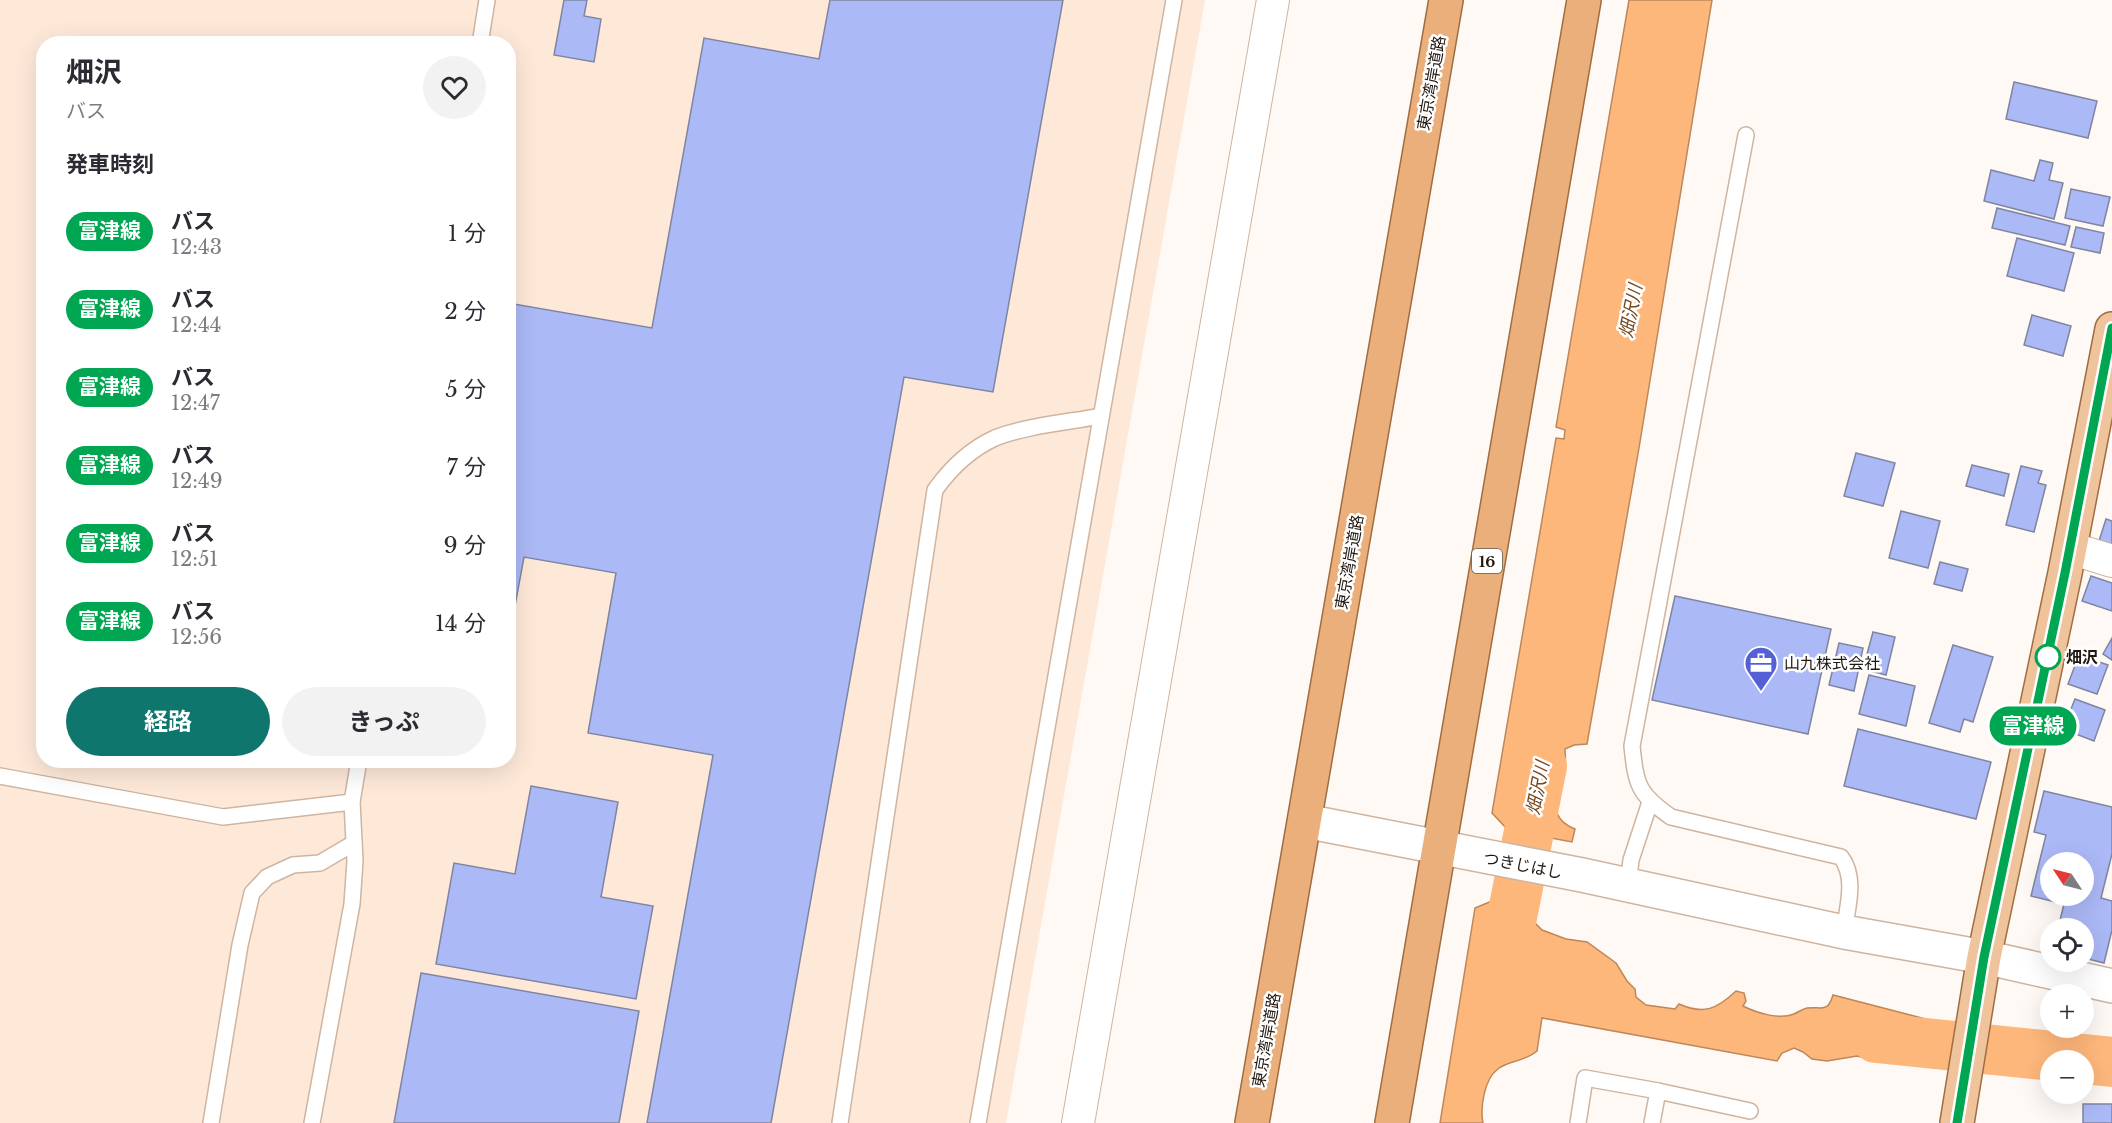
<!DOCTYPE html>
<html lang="ja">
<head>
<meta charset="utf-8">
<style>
	:root { --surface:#fff; --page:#f2f2f3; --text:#2b2b33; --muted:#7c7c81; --accent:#0f766e }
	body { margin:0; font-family:"Libre Baskerville","Noto Sans JP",serif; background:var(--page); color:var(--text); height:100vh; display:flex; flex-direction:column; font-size:22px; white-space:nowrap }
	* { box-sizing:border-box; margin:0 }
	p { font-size:20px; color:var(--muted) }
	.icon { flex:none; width:33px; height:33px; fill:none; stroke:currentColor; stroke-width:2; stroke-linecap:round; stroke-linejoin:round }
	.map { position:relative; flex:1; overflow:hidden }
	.details { position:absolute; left:36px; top:36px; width:480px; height:732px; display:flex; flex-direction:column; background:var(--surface); border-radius:24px; box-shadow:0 6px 24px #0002 }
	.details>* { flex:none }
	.badge { padding:0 12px; border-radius:20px; font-size:21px; line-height:39px }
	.needle { width:39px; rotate:305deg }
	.controls { position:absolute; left:2040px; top:852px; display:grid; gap:12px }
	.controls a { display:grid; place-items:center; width:54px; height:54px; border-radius:50%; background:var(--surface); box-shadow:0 6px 24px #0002; font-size:30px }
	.map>.badge { position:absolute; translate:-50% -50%; box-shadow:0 0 0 3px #fff }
	h2 { padding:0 30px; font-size:22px; line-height:54px }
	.round { display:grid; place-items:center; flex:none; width:63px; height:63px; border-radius:32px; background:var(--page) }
	.head { display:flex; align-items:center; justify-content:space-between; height:102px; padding:0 30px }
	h1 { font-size:28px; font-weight:700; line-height:45px }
	.action { display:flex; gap:12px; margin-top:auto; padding:12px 30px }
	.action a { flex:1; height:69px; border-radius:36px; background:var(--accent); color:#fff; font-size:24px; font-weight:700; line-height:69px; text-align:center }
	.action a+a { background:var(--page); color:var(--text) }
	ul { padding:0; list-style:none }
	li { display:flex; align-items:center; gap:18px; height:78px; padding:0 30px }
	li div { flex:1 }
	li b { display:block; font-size:22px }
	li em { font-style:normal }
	li .badge { min-width:66px; font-weight:700; text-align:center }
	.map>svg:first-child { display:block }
	.built { fill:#fee9d9; fill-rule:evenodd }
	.water { fill:#feb77b; stroke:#bc875b; stroke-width:1.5 }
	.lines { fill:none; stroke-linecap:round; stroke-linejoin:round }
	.river { stroke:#feb77b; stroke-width:50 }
	.building { fill:#acb9f7; stroke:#7f85a1; stroke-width:1.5; fill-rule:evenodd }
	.service-casing { stroke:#cfb49f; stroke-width:18 }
	.minor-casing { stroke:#cfb49f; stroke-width:34 }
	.tertiary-casing { stroke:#cfb49f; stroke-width:36 }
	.primary-casing { stroke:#a06d40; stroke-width:36 }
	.trunk-casing { stroke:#a06d40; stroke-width:36 }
	.service { stroke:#fff; stroke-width:15 }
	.minor { stroke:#fff; stroke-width:32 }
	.tertiary { stroke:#fff; stroke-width:33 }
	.primary { stroke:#efc39c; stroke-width:33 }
	.trunk { stroke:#eaaf7b; stroke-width:33 }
	.line-casing { stroke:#fff; stroke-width:14 }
	.line { stroke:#00a651; stroke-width:9 }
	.stop-dot { fill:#fff; stroke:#00a651; stroke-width:3 }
	.labels { text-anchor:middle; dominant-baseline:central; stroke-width:5; stroke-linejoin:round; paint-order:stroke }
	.shield { fill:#fff; stroke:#645d57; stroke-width:1.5 }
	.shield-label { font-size:15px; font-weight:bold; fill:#21170f }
	.street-label { font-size:16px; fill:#21170f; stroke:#fff }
	.stop-label { font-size:16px; font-weight:bold; fill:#21170f; stroke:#fff; text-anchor:start }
	.poi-label { font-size:16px; fill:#21170f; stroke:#fff; text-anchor:start }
	.water-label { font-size:18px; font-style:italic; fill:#76481c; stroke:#fff }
</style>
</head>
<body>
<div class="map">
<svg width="2112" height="1123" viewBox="0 0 2112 1123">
	<rect width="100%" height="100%" fill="#fef9f4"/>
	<path class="built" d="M0,0h1205l-199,1123h-1006zM44,44h464v716h-464z"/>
	<g class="water">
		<path d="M1629,0h83l-73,448 -52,296 -13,1 -9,4c0,5 1,10 0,15 -3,25 -24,51 10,65l-3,13 -64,-12 -16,-17 64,-375 8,1 1,-9 -9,-3z"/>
		<path d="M1499,898l35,6 -1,11 2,8 7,7 24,9 21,3 29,21 11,18 8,8 1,8 10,8 29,4 4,-5c25,11 38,5 57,-13l8,2 2,8 -3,5c14,7 36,14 51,8 5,-2 8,-5 13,-6 15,-2 20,6 26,-13l112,29 -6,42 -33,-9 -37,2 -12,-3 -30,5 -15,-2 -9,-7 -9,-4 -12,5 -5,8 -235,-43 -5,33c-13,11 -30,10 -39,18 -14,10 -18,39 -15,54h-43l35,-215z"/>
	</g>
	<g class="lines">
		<g class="river">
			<polyline points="1502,967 1542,766"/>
			<polyline points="1876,1038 2112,1062"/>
		</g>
	</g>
	<g class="building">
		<polygon points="564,0 587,0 584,16 601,19 594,62 554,55"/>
		<polygon points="830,0 1063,0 993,392 904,377 771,1123 647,1123 713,755 588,733 616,573 524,557 508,643 508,303 652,328 704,38 819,59"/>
		<polygon points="2014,82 2097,101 2088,138 2006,119"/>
		<polygon points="2040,160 2053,163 2049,180 2063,183 2054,219 1984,201 1991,170 2034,181"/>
		<polygon points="2071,189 2110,197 2103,226 2065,218"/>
		<polygon points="1997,208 2070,226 2065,245 1992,228"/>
		<polygon points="2076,227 2104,233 2100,253 2071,247"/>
		<polygon points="2017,238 2074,253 2064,291 2007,276"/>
		<polygon points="2032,315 2071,326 2063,356 2024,345"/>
		<polygon points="1856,453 1895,463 1883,506 1844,496"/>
		<polygon points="1972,465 2009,474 2004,496 1966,486"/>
		<polygon points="2021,466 2042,471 2038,483 2046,485 2034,532 2006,525"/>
		<polygon points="1901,511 1940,521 1928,568 1889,558"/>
		<polygon points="2106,519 2112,521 2112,545 2099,541"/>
		<polygon points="1940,562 1968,569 1962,591 1934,584"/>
		<polygon points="2091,576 2112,583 2112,611 2082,601"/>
		<polygon points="1675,596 1831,629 1808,734 1652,700"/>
		<polygon points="1873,632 1895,637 1886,675 1863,669"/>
		<polygon points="2112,638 2112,660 2103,654"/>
		<polygon points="1839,643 1863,648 1854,691 1829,685"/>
		<polygon points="1953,645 1993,657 1973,722 1964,719 1960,732 1929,723"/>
		<polygon points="2079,655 2108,665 2097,694 2068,684"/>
		<polygon points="1869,675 1915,686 1906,726 1859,714"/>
		<polygon points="2075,699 2105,710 2094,741 2063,729"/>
		<polygon points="1858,729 1991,762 1976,819 1844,786"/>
		<polygon points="531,786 618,802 601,897 653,906 636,999 436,964 454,863 515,874"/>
		<path d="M2044,791l68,16v47l-11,44 11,3v29l-8,33 -20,-5v-30h-26l6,-24 -33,-8 15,-61 -12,-3zM2050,862h34v34h-34z"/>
		<polygon points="421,973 639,1011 619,1123 394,1123"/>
		<rect x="2083" y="1104" width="29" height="19"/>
	</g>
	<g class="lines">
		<defs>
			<g id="service">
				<polyline points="480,44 487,0"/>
				<path d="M1746,135l-114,611c4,39 6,48 39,71l170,40c16,21 6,51 3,75"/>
				<polyline points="0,776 223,817 352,802"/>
				<polyline points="1628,885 1631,860 1650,802"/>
				<polyline points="1658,1091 1750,1111"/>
				<polyline points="211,1123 240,945 252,893 267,877 293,865 320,863 354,843"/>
				<polyline points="312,1123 352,904 355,861 352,802 359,760"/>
				<path d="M840,1123l95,-633c15,-21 36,-41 60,-52 29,-12 75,-16 106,-22"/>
				<polyline points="978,1123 1174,0"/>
				<polyline points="1578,1123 1585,1078 1658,1091 1652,1123"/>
			</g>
			<g id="minor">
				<polyline points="2070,548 2112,561"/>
				<polyline points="1078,1123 1273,0"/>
			</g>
			<polyline id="tertiary" points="1305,821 1582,875 1844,932 1984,957 2112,986"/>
			<polyline id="primary" points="1957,1123 1984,957 2065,573 2112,329"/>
			<g id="trunk">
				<polyline points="1252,1123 1446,0"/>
				<polyline points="1392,1123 1584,0"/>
			</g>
		</defs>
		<use href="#service" class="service-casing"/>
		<use href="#minor" class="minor-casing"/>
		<use href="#tertiary" class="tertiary-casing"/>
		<use href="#primary" class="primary-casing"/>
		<use href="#trunk" class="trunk-casing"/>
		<use href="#service" class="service"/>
		<use href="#minor" class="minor"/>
		<use href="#tertiary" class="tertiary"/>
		<use href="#primary" class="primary"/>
		<use href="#trunk" class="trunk"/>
	</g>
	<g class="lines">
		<defs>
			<polyline id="line" points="1957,1123 1984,957 2065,573 2112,328"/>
		</defs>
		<use href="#line" class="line-casing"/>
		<use href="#line" class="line"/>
	</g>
	<defs>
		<symbol id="office-pin" viewBox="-11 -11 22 30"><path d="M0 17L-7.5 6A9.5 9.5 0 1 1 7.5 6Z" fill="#5660d6" stroke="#fff"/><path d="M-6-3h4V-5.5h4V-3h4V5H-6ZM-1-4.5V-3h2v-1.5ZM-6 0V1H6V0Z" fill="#fff"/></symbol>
	</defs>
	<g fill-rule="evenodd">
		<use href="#office-pin" x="1742" y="644" width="38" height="52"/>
	</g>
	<circle class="stop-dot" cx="2048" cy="657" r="12"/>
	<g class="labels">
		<rect class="shield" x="1472" y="549" width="30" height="24" rx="4.5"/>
		<g class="shield-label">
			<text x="1487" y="561">16</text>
		</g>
		<g class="street-label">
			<text transform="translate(1431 83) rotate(-80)">東京湾岸道路</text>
			<text transform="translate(1349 562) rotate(-80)">東京湾岸道路</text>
			<text transform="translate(1523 865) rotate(11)">つきじはし</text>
			<text transform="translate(1266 1040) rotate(-80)">東京湾岸道路</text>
		</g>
		<g class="stop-label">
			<text x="2066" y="657">畑沢</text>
		</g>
		<g class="poi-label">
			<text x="1784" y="663">山九株式会社</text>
		</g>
		<g class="water-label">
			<text transform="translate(1631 311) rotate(-79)">畑沢川</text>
			<text transform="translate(1538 788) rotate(-79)">畑沢川</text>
		</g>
	</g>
</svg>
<div class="controls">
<a><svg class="needle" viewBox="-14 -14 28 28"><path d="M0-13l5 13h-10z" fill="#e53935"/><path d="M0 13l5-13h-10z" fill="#7c7c81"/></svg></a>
<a><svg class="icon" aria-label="locate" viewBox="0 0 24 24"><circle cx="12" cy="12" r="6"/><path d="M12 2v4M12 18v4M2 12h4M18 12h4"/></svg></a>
<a>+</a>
<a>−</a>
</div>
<b class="badge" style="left:2033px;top:726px;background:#00a651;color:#fff">富津線</b>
<section class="details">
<div class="head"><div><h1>畑沢</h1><p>バス</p></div><a class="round"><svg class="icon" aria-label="heart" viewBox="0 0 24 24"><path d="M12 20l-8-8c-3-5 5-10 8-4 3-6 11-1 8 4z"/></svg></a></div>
<h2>発車時刻</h2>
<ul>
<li><span class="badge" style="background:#00a651;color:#fff">富津線</span><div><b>バス</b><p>12:43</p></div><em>1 分</em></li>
<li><span class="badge" style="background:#00a651;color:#fff">富津線</span><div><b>バス</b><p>12:44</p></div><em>2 分</em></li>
<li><span class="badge" style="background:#00a651;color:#fff">富津線</span><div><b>バス</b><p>12:47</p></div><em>5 分</em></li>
<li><span class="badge" style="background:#00a651;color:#fff">富津線</span><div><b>バス</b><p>12:49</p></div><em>7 分</em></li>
<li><span class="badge" style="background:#00a651;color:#fff">富津線</span><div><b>バス</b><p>12:51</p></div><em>9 分</em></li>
<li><span class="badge" style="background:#00a651;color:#fff">富津線</span><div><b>バス</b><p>12:56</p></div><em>14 分</em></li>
</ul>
<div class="action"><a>経路</a><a>きっぷ</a></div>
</section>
</div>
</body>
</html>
